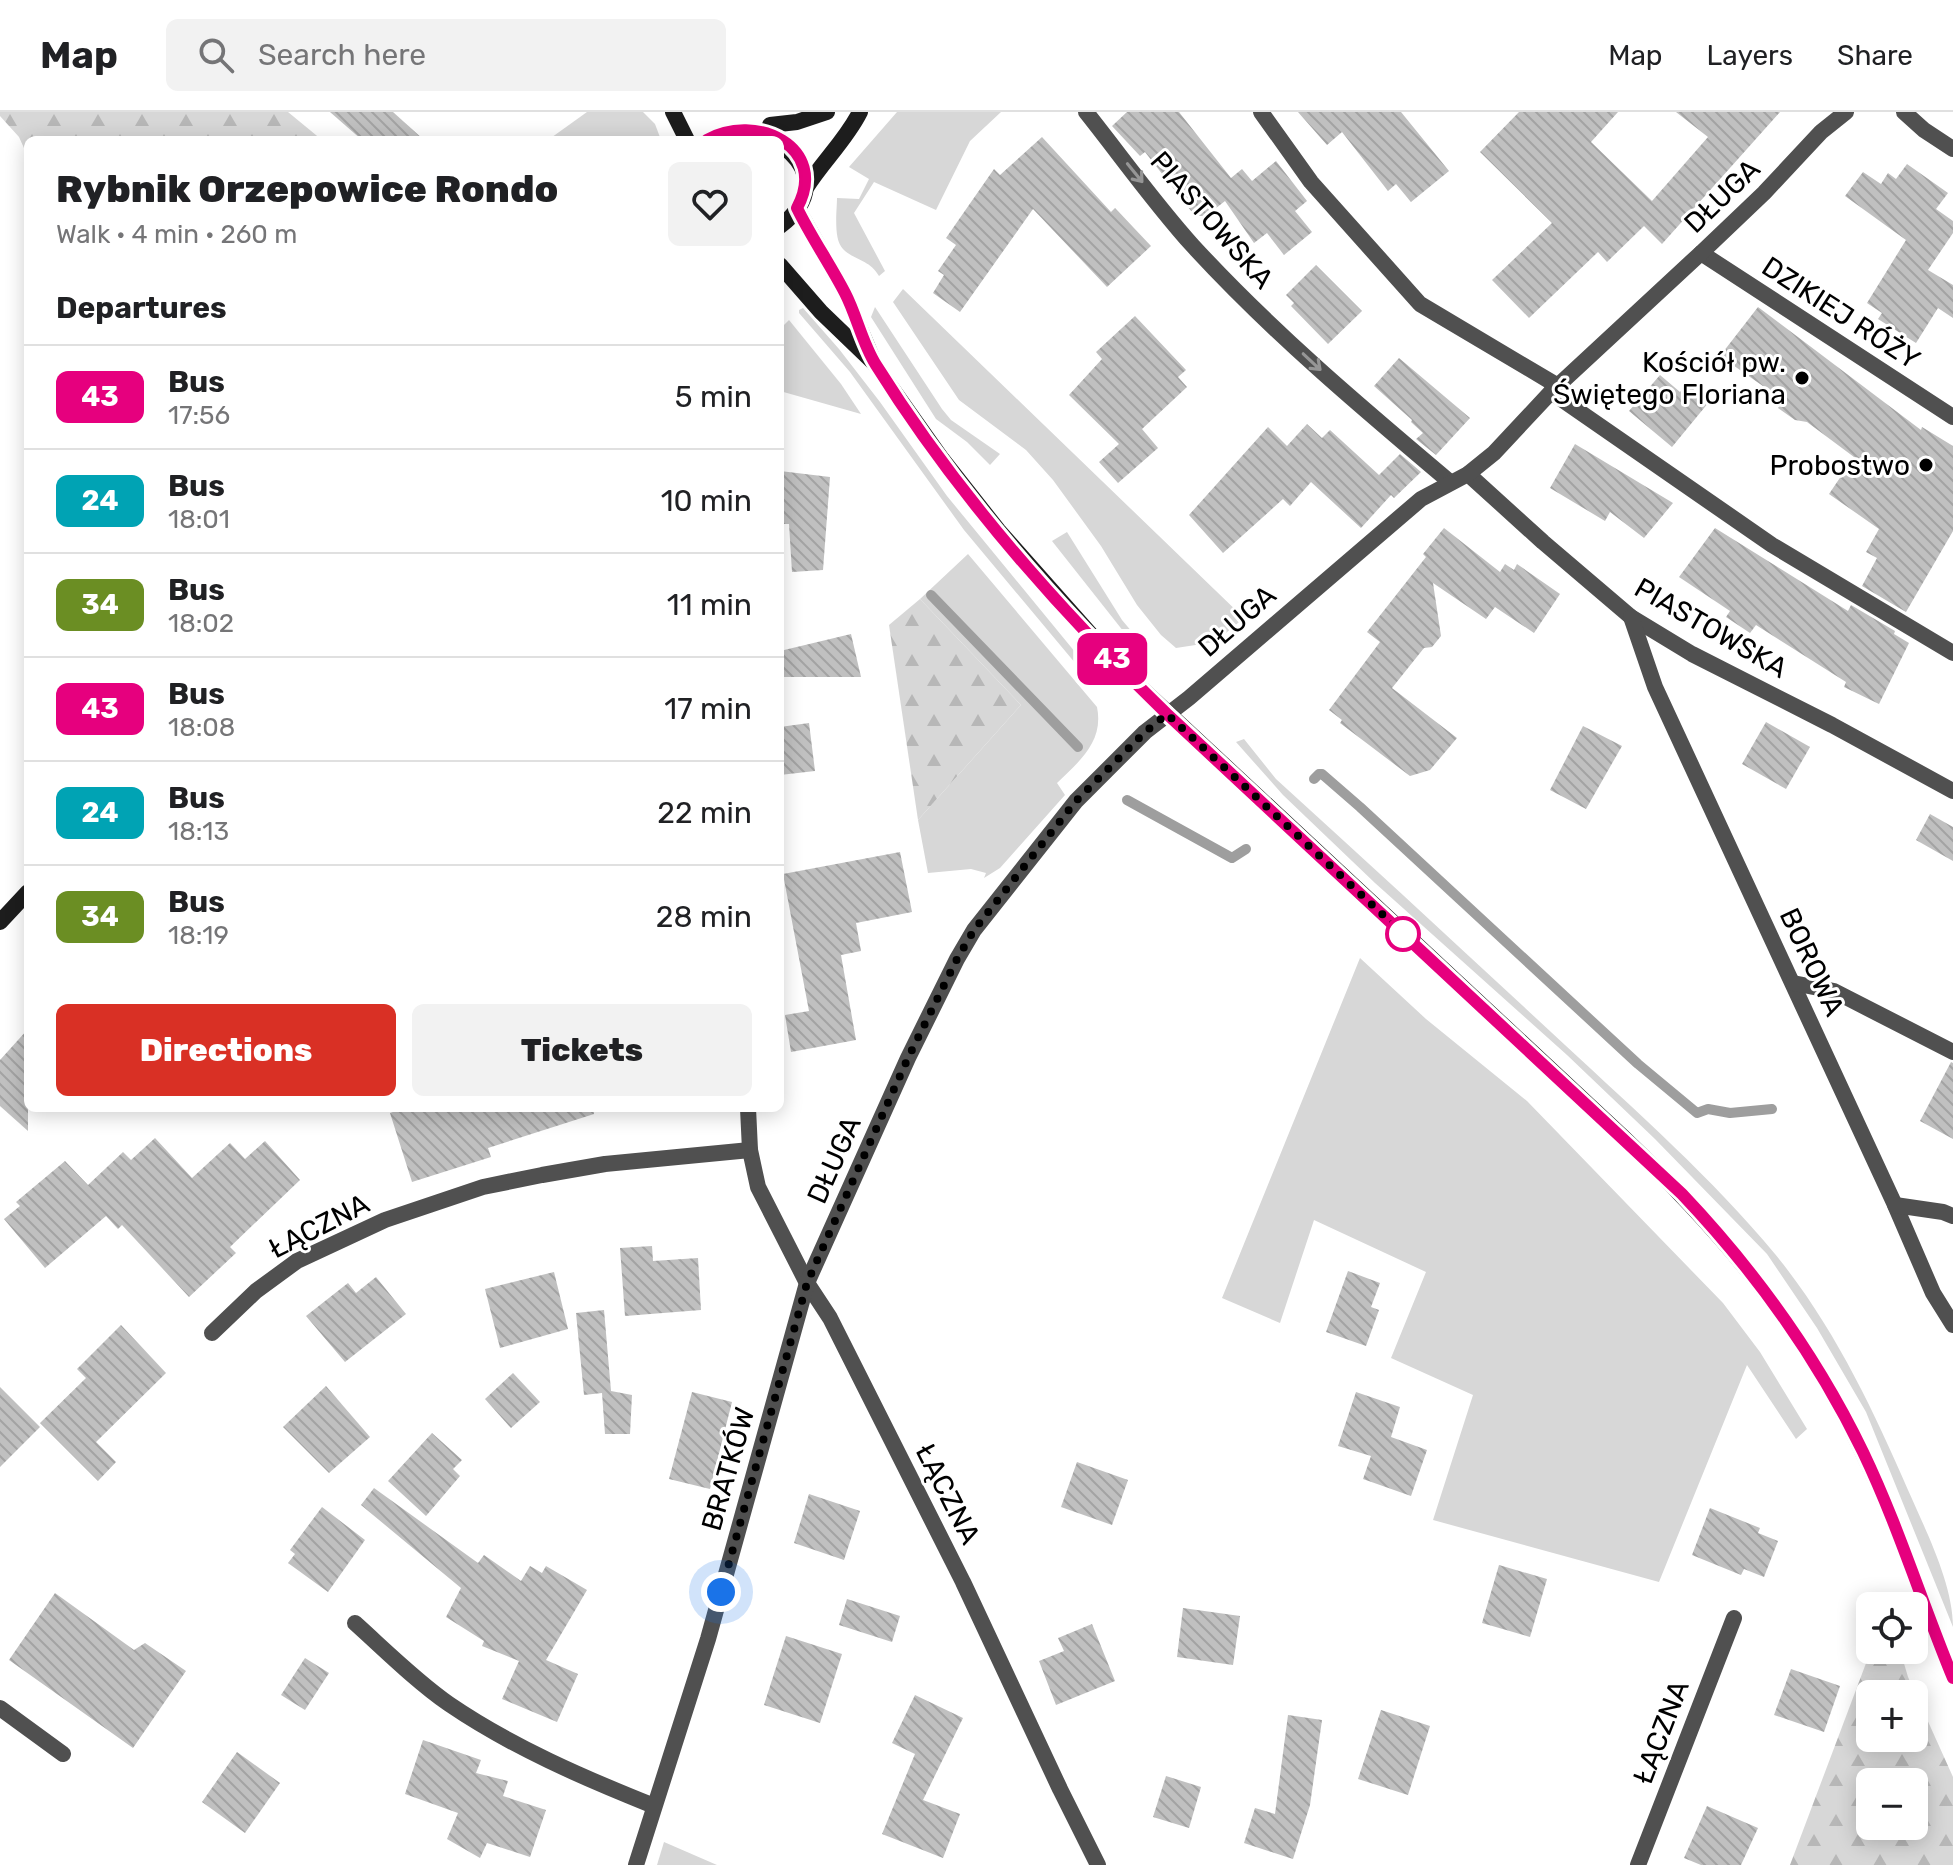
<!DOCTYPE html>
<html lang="en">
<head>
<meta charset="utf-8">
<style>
	:root { --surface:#fff; --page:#f2f2f2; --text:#202124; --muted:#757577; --line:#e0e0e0; --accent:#d93025 }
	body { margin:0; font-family:Rubik,sans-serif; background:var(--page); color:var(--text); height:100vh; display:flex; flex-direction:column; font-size:30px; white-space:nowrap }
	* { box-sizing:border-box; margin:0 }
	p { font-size:26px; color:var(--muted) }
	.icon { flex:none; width:44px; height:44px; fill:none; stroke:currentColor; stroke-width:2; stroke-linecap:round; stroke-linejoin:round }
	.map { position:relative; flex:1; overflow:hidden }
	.side { position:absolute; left:24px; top:24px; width:760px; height:976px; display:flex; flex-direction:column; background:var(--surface); border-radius:12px; box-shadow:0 4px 20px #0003 }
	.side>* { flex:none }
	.badge { padding:0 16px; border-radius:12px; font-size:28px; line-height:52px }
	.fabs { position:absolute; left:1856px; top:1480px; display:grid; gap:16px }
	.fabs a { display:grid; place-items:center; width:72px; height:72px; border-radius:12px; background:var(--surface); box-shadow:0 4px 20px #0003; font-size:40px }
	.you { position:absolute; width:40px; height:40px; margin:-20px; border:6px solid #fff; border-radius:50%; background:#1a73e8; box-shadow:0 0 0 12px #1a73e833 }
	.map>.badge { position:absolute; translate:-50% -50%; box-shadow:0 0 0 4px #fff }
	h2 { padding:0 32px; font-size:30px; line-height:72px }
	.round { display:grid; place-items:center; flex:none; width:84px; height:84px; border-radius:12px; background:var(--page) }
	.summary { display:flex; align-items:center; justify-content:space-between; height:136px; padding:0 32px }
	h1 { font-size:38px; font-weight:800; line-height:60px }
	.primary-button { display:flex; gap:16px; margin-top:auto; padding:16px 32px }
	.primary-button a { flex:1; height:92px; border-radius:12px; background:var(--accent); color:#fff; font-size:32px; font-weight:800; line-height:92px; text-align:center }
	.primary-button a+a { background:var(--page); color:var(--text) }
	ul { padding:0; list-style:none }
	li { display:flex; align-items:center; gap:24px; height:104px; padding:0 32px; border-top:2px solid var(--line) }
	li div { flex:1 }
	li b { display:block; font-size:30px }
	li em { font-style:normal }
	li .badge { min-width:88px; font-weight:700; text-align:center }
	header { display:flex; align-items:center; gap:48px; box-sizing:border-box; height:112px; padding:0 40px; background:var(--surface); border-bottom:2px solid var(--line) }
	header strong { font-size:38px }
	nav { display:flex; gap:44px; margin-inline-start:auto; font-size:28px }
	.search { width:560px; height:72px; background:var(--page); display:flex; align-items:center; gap:20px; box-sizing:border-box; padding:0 28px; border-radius:12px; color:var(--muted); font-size:30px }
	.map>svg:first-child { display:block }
	.green { fill:#d7d7d7 }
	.forest { fill:url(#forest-firs); fill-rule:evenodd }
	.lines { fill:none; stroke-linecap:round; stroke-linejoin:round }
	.stream { stroke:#9e9e9e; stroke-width:10 }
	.building { fill:url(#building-back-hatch) }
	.street { stroke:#505050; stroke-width:16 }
	.secondary { stroke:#1d1d1d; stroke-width:16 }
	.oneway { stroke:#969696 }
	.line-casing { stroke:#fff; stroke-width:18 }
	.line { stroke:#e6007e; stroke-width:12 }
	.walk { stroke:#000; stroke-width:8; stroke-dasharray:0 14.4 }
	.poi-dot { fill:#000; stroke:#fff; stroke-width:3 }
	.stop-dot { fill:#fff; stroke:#e6007e; stroke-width:4 }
	.labels { text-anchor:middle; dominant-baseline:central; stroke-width:6; stroke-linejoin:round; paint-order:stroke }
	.street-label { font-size:28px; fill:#000; stroke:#fff }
	.poi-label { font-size:28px; fill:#000; stroke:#fff; text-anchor:end }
</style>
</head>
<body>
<header>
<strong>Map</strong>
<div class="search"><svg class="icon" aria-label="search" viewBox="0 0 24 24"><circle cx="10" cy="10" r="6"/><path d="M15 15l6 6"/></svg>Search here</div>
<nav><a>Map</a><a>Layers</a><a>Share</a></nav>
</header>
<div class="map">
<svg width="1953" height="1753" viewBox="0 0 1953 1753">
	<defs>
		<pattern id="forest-firs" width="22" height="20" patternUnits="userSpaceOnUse" patternTransform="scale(2)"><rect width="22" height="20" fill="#d7d7d7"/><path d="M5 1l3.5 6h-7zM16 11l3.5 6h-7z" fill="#b7b7b7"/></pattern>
		<pattern id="building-back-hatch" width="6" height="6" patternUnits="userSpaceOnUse" patternTransform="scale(2)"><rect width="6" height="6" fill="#c0c0c0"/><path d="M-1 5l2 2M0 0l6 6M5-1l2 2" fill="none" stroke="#a3a3a3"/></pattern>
	</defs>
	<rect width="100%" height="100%" fill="#fff"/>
	<g class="green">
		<polygon points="587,0 643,0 655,12 661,28 548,28"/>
		<path d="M897,0h104l-31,29 -34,69 -62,-28 -20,31 31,58 -6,5c-10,-17 -24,-15 -36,-27 -10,-10 -6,-38 -6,-51l22,1 10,-20 -20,-12z"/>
		<polygon points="903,177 1244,506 1215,530 1176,536 1161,523 1137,493 1101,434 1053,368 1026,338 959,288 893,190"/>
		<polygon points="875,195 942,297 951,308 1000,342 990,353 967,330 936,307 871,205"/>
		<polygon points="803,196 839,237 880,290 947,384 1098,568 1096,571 1091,570 964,418 850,260 799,201 799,198"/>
		<polygon points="789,208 841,272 861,302 780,279 780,217"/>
		<polygon points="1067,420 1122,508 1138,527 1135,534 1052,429"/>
		<path d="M968,442l129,153c7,34 -17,54 -40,76l8,12 -65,73 -16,10 2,-5 -15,-4 -43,4 -10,-53 103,-115 -101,-106z"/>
		<path d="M1244,627l32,40c97,88 193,177 289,266 72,67 147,133 210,209 58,71 97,153 133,236 18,41 45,94 45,137l-87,-215 -49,-84 -50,-74 -112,-115 -88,-84 -192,-172 -92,-88 -47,-53z"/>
		<polygon points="1360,846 1426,907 1527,989 1723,1191 1760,1240 1807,1317 1796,1327 1747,1253 1659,1470 1433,1408 1473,1283 1391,1246 1426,1160 1314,1108 1280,1211 1222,1186"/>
		<polygon points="664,1730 717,1753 657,1753"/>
	</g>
	<g class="forest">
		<polygon points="0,0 288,0 322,28 28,28 28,45 19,25 0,4"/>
		<polygon points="920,487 1021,593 918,708 889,513"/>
		<path d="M1871,1538h29l8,27 45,100v88h-163zM1870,1582h44v44h-44zM1870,1670h44v44h-44z"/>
	</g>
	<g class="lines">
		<g class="stream">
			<polyline points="931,483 1078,635"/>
			<polyline points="1314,667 1319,662 1322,662 1360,695 1638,952 1697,1001 1708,997 1730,1001 1772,997"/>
			<polyline points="1127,688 1232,746 1246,737"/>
		</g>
	</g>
	<g class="building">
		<polygon points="330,0 393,0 424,28 362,28"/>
		<polygon points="1127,0 1179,0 1231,66 1242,57 1252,69 1276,49 1307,89 1295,99 1312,120 1284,143 1267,121 1254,131 1225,89 1206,104 1195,104 1145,40 1140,44 1112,14"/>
		<polygon points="1298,0 1401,0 1449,59 1411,90 1396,72 1388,79 1342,20 1327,33"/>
		<polygon points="1519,0 1618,0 1591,30 1652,89 1708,25 1676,0 1780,0 1662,132 1644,114 1607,150 1598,140 1529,206 1492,168 1552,111 1480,40"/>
		<polygon points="1042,25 1111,100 1115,96 1151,134 1107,175 1033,97 960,200 933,181 944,163 938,159 956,133 946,126 994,57 1000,63"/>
		<polygon points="1907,52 1948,81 1936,97 1953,109 1953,121 1928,158 1953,173 1953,206 1938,196 1916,231 1878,207 1882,201 1867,191 1906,128 1845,84 1863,60 1881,72 1888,61 1896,67"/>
		<polygon points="1316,153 1362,199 1328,232 1291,194 1294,191 1286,183"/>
		<polygon points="1758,195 1921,318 1922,315 1953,334 1953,419 1906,500 1862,474 1877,446 1866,440 1879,417 1829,382 1854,345 1807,310 1795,308 1778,296 1783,288 1720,244"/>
		<polygon points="1135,204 1186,258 1178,265 1187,275 1142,317 1158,336 1118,371 1099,350 1119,332 1069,283 1102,247 1096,240"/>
		<polygon points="1399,246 1470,306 1436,343 1416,327 1423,321 1411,310 1412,308 1374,274"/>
		<polygon points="1660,263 1680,280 1687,272 1709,290 1672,335 1629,299"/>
		<polygon points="1307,312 1322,326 1330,318 1379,363 1400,342 1421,360 1394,386 1391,383 1361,416 1311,370 1290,394 1283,387 1223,441 1189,403 1268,315 1287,334"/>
		<polygon points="1575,332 1673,391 1644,426 1610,400 1605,409 1550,376"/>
		<polygon points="780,359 830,365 823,458 792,460 789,412 780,412"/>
		<polygon points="1444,416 1500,460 1505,452 1514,458 1517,452 1560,482 1534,521 1495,495 1486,507 1433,471 1441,524 1432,535 1424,536 1392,576 1457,626 1430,658 1410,664 1340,611 1342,608 1329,598 1380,530 1367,520 1426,445 1423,442"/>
		<polygon points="1715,416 1848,499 1851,493 1895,519 1894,522 1909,531 1879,592 1844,575 1846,570 1756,513 1750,521 1726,505 1730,499 1679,465"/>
		<polygon points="851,522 861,565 780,565 780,539"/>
		<polygon points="1766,610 1810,635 1786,677 1742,652"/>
		<polygon points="809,611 815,659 780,663 780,615"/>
		<polygon points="1583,614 1622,634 1586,697 1550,678"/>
		<polygon points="1930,702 1953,715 1953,749 1916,728"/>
		<polygon points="900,740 912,800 856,811 861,839 841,843 856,928 791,940 785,903 809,899 783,762"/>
		<polygon points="28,917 28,1019 0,994 0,948"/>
		<polygon points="1951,950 1953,951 1953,1027 1920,1009"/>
		<polygon points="404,996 593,996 594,1002 488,1036 491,1045 412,1070 390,1001"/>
		<polygon points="155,1026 192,1066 230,1031 245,1047 265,1029 300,1068 230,1135 236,1141 189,1185 122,1113 118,1117 106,1104 45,1156 4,1107 20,1094 16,1090 65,1049 88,1073 123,1040 131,1048"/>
		<polygon points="652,1134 653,1149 698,1146 701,1198 625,1204 620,1136"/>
		<polygon points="1348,1159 1380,1171 1371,1195 1379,1198 1366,1234 1326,1220"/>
		<polygon points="554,1160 568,1217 500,1236 485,1177"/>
		<polygon points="376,1165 406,1202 345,1250 306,1204 348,1171 356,1181"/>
		<polygon points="604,1198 611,1279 632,1283 630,1322 605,1322 602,1281 584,1283 576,1201"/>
		<polygon points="121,1213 166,1261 96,1330 116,1350 98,1369 40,1311 86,1266 77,1257"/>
		<polygon points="513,1261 540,1290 511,1316 485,1287"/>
		<polygon points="326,1274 370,1325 329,1361 283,1315"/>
		<polygon points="0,1275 40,1315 0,1355"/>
		<polygon points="692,1280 732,1290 710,1377 669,1367"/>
		<polygon points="1356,1280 1400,1295 1391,1325 1427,1338 1411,1384 1363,1367 1371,1344 1338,1334"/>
		<polygon points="432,1321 462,1348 453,1357 460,1364 426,1404 388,1369"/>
		<polygon points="1077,1350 1128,1368 1112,1413 1061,1395"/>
		<polygon points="374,1376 478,1451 484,1443 521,1469 530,1454 542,1461 546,1454 587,1478 546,1548 578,1562 557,1610 502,1587 519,1549 482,1534 484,1529 446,1505 461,1476 361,1393"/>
		<polygon points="809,1382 860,1399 844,1448 794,1431"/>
		<polygon points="322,1395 365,1428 328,1480 288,1451 295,1442 290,1438"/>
		<polygon points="1710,1396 1760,1416 1758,1421 1778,1429 1764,1465 1744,1457 1741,1463 1692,1443"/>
		<polygon points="1499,1453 1547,1467 1530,1525 1482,1511"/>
		<polygon points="55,1481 134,1538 145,1531 186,1559 133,1636 9,1548"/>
		<polygon points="847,1487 900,1504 892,1530 839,1513"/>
		<polygon points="1183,1496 1240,1504 1233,1553 1177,1545"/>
		<polygon points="1092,1512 1115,1569 1056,1593 1039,1549 1064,1539 1058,1526"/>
		<polygon points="786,1524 842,1542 820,1611 764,1593"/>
		<polygon points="305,1546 329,1561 305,1598 281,1583"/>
		<polygon points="1791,1557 1840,1574 1824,1620 1774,1603"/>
		<polygon points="915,1583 963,1606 923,1688 960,1702 943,1746 882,1722 915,1642 892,1631"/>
		<polygon points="1381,1598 1430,1614 1408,1683 1358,1667"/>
		<polygon points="1288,1603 1322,1608 1310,1693 1293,1747 1244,1731 1255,1696 1275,1702"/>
		<polygon points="423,1628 481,1648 476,1661 508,1669 503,1684 546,1698 530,1745 487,1731 480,1746 447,1727 458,1701 405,1682"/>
		<polygon points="237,1640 280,1671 245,1721 202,1690"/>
		<polygon points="1166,1664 1201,1675 1189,1716 1153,1705"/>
		<polygon points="1707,1694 1758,1716 1741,1753 1701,1753 1684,1746"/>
	</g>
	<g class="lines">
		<g class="street">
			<path d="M1086,0c35,44 69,92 107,134 79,86 168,161 257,236"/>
			<polyline points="1261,0 1311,70 1420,192 1558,274"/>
			<polyline points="1904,0 1924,18 1953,37"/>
			<polyline points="1701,141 1953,305"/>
			<polyline points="1551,280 1772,433 1953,541"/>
			<polyline points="1468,362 1543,430 1631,505 1692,542 1832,613 1953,679"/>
			<polyline points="1631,505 1655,575 1895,1093 1933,1181 1953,1213"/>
			<polyline points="1793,871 1834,879 1953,940"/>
			<polyline points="748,996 750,1038 758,1075 807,1171 830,1206 963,1470 1060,1677 1098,1753"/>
			<polyline points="1895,1093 1943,1100 1953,1104"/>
			<polyline points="212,1221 256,1179 297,1149 385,1108 483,1075 542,1063 605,1052 750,1038"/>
			<path d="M355,1511c30,27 61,58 94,81 63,43 135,74 205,102"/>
			<polyline points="0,1596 63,1642"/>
			<polyline points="636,1753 708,1527 807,1171 908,946 957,847 974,818 1076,689 1145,620 1189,586 1421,387 1468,362 1494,341 1551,280 1701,141 1764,81 1821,20 1846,0"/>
			<polyline points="1638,1753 1734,1506"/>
		</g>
		<g class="secondary">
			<polyline points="673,0 687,28"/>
			<polyline points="770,13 797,10 827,0"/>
			<path d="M707,28c58,-28 142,35 73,86"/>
			<path d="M806,76c17,-27 40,-48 54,-76"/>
			<polyline points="797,96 845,181 872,245"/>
			<path d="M780,153l41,47 53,51 68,96 56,71 126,142 499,465c101,97 178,187 239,314 36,74 60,152 91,227"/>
			<polyline points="0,810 28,780"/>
		</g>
	</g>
	<defs><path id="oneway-shaft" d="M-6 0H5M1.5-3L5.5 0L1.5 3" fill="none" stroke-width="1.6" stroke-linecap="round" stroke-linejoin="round" transform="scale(2)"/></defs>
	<g class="oneway">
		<use href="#oneway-shaft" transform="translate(1135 61) rotate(51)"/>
		<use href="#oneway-shaft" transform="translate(1312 250) rotate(43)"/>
	</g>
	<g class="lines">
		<defs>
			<path id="line" d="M707,28c48,-28 123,7 90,68 14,29 33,56 48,85 12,23 17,50 31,72 80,128 183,245 291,349l515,480c73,77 134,161 181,258 35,73 59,151 90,226"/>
		</defs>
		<use href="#line" class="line-casing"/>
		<use href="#line" class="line"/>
		<polyline class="walk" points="721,1480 807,1171 908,946 957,847 974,818 1076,689 1145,620 1167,602 1411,829 1403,822"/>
	</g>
	<g class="poi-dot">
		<circle cx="1802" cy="266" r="8"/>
		<circle cx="1926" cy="353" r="8"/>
	</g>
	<circle class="stop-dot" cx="1403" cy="822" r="16"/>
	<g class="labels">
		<g class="street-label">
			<text transform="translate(1722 84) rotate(-44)">DŁUGA</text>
			<text transform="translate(1212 108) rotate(49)">PIASTOWSKA</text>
			<text transform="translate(1841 201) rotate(33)">DZIKIEJ RÓŻY</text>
			<text transform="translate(1237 509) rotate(-41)">DŁUGA</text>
			<text transform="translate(1711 516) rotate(30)">PIASTOWSKA</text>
			<text transform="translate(1812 850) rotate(65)">BOROWA</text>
			<text transform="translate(834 1048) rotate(-66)">DŁUGA</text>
			<text transform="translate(319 1114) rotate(-27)">ŁĄCZNA</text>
			<text transform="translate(728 1357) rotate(-74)">BRATKÓW</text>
			<text transform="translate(948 1382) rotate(63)">ŁĄCZNA</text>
			<text transform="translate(1661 1620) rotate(-69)">ŁĄCZNA</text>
		</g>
		<g class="poi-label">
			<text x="1786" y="250">Kościół pw.<tspan x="1786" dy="32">Świętego Floriana</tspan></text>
			<text x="1910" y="353">Probostwo</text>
		</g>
	</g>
</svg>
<div class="fabs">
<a><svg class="icon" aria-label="locate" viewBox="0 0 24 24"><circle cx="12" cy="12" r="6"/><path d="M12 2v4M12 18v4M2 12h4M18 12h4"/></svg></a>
<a>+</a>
<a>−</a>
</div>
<div class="you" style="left:721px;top:1480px"></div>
<b class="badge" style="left:1112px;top:547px;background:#e6007e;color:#fff">43</b>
<section class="side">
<div class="summary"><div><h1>Rybnik Orzepowice Rondo</h1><p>Walk · 4 min · 260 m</p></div><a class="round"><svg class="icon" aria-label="heart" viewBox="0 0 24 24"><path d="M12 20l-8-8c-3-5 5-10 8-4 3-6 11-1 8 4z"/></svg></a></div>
<h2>Departures</h2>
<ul>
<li><span class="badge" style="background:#e6007e;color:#fff">43</span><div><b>Bus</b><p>17:56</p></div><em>5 min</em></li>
<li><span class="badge" style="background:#00a3b4;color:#fff">24</span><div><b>Bus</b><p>18:01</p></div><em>10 min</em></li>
<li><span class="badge" style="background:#6b8e23;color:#fff">34</span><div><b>Bus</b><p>18:02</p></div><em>11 min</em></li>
<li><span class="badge" style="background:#e6007e;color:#fff">43</span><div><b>Bus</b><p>18:08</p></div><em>17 min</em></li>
<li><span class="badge" style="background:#00a3b4;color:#fff">24</span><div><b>Bus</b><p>18:13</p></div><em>22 min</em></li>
<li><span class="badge" style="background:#6b8e23;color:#fff">34</span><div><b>Bus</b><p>18:19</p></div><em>28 min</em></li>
</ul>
<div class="primary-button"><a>Directions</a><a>Tickets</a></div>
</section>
</div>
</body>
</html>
